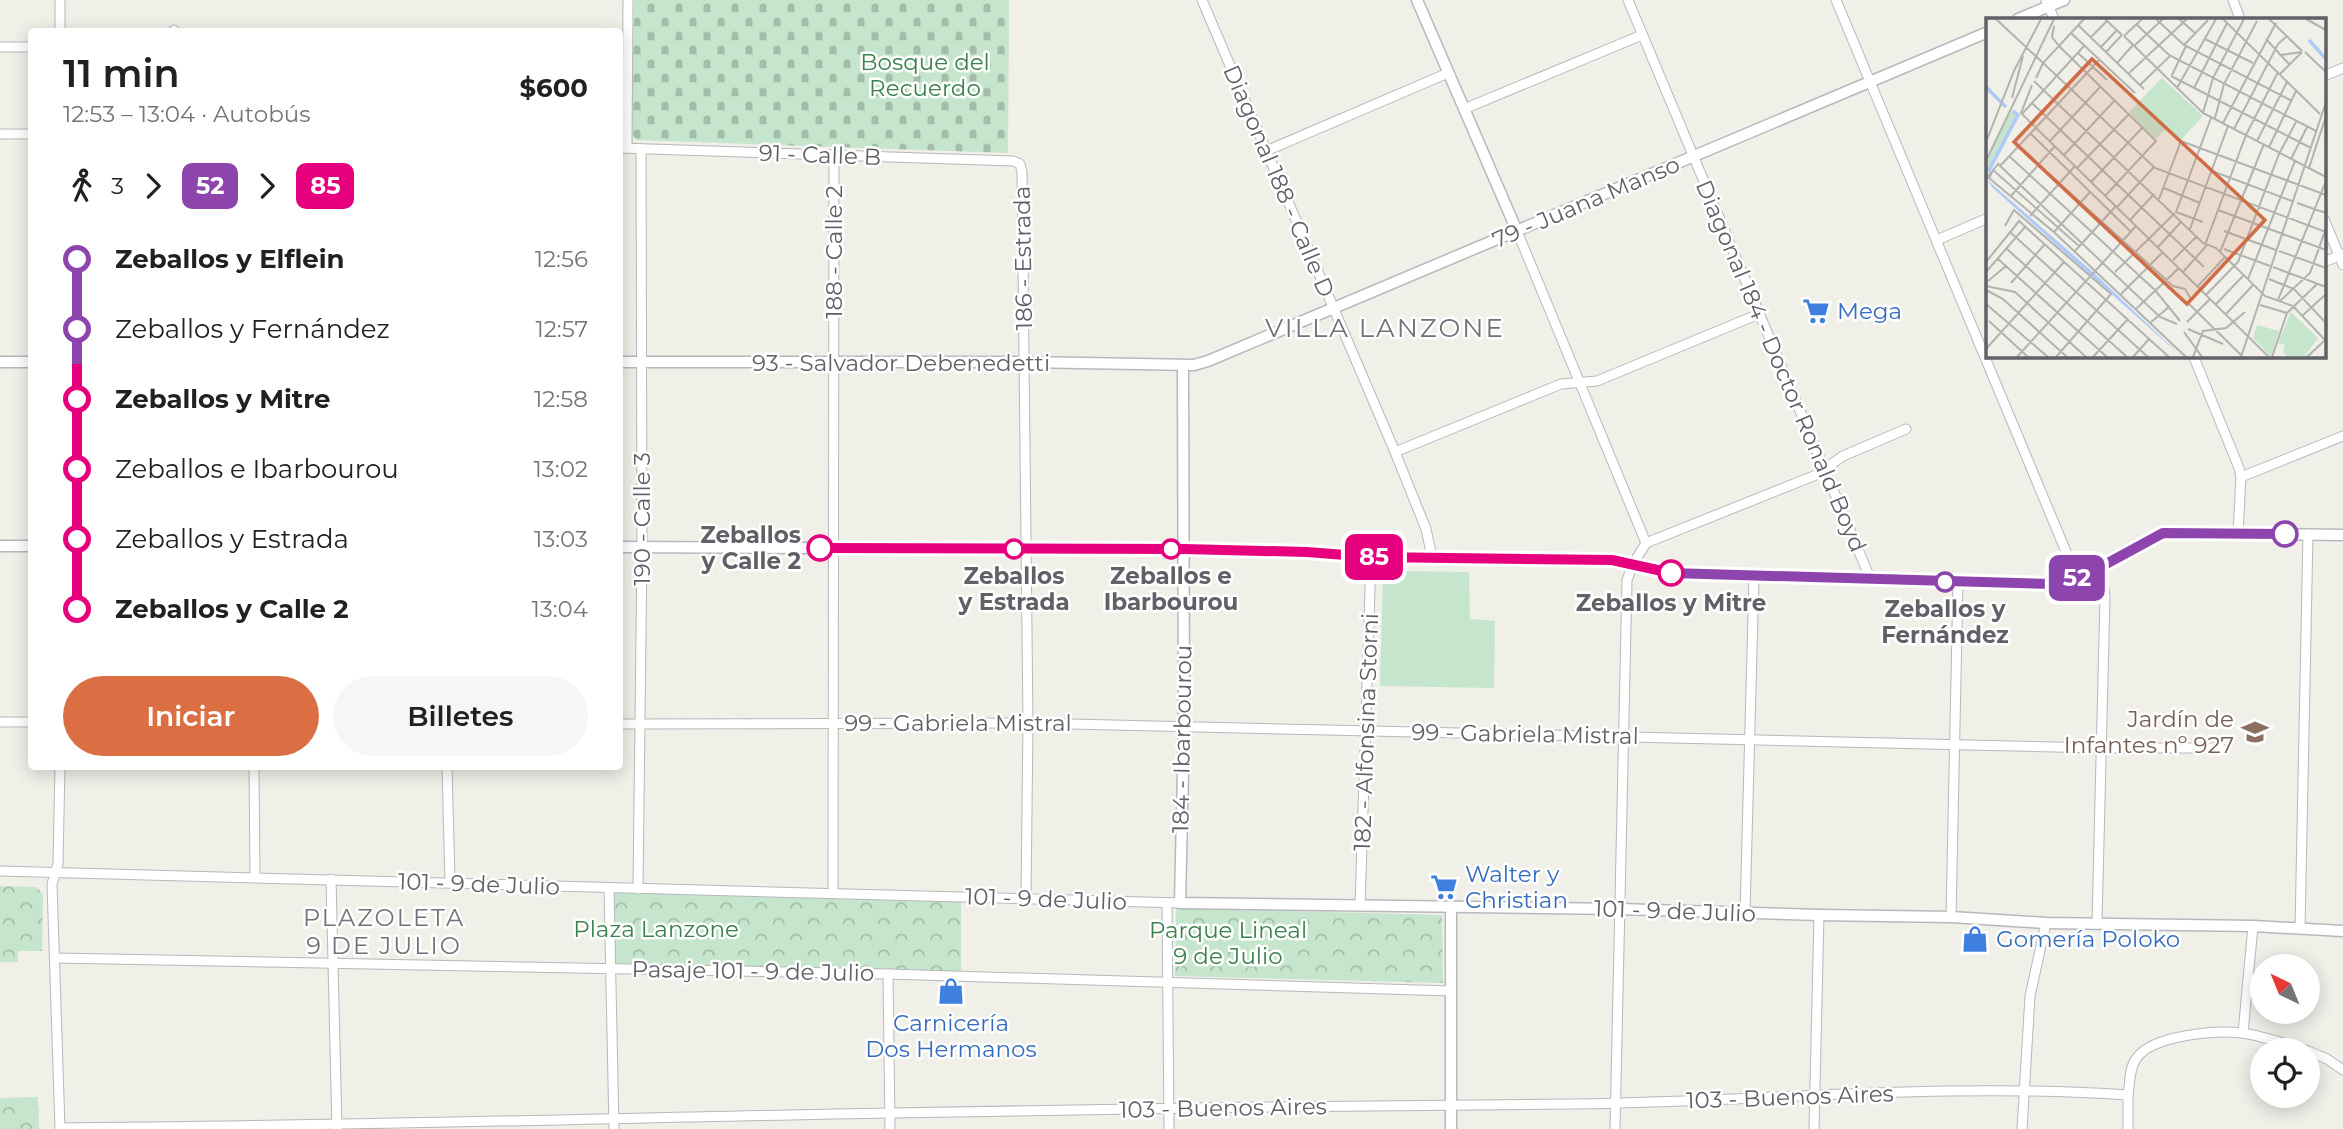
<!DOCTYPE html>
<html lang="es">
<head>
<meta charset="utf-8">
<style>
	:root { --surface:#fff; --page:#f6f6f6; --text:#202124; --muted:#757577; --accent:#db6e42 }
	body { margin:0; font-family:Montserrat,sans-serif; background:var(--page); color:var(--text); height:100vh; display:flex; flex-direction:column; font-size:26px; white-space:nowrap }
	* { box-sizing:border-box; margin:0 }
	p { font-size:23px; color:var(--muted) }
	.icon { flex:none; width:38px; height:38px; fill:none; stroke:currentColor; stroke-width:2; stroke-linecap:round; stroke-linejoin:round }
	.map { position:relative; flex:1; overflow:hidden }
	.sheet { position:absolute; left:28px; top:28px; width:595px; height:742px; display:flex; flex-direction:column; background:var(--surface); border-radius:7px; box-shadow:0 4px 18px #0003 }
	.sheet>* { flex:none }
	.badge { padding:0 14px; border-radius:10px; font-size:24px; line-height:46px }
	.needle { width:46px; rotate:317deg }
	.fabs { position:absolute; left:2250px; top:954px; display:grid; gap:14px }
	.fabs a { display:grid; place-items:center; width:70px; height:70px; border-radius:50%; background:var(--surface); box-shadow:0 4px 18px #0003; font-size:35px }
	.map>.badge { position:absolute; translate:-50% -50%; box-shadow:0 0 0 4px #fff }
	.legs { display:flex; align-items:center; gap:10px; height:77px; padding:0 35px; font-size:23px }
	.legs p { margin-inline-start:auto }
	.summary { display:flex; align-items:center; justify-content:space-between; height:119px; padding:0 35px }
	h1 { font-size:38px; font-weight:600; line-height:52px }
	.cta { display:flex; gap:14px; margin-top:auto; padding:14px 35px }
	.cta a { flex:1; height:80px; border-radius:42px; background:var(--accent); color:#fff; font-size:28px; font-weight:600; line-height:80px; text-align:center }
	.cta a+a { background:var(--page); color:var(--text) }
	ul { padding:0 35px; list-style:none }
	li { display:flex; align-items:center; gap:24px; height:70px; font-size:26px }
	li i { display:grid; place-items:center; width:10px; height:100%; margin:0 9px; background:currentColor }
	li i::after { content:''; width:18px; height:18px; margin:-9px; border:5px solid; border-radius:50%; background:var(--surface) }
	li p { margin-inline-start:auto }
	li:first-child i { background:linear-gradient(#0000 50%,currentColor 0) }
	li:last-child i { background:linear-gradient(currentColor 50%,#0000 0) }
	.map>svg:first-child { display:block }
	.green { fill:#c6e5cd }
	.cemetery { fill:url(#cemetery-stones) }
	.park { fill:url(#park-crowns) }
	.lines { fill:none; stroke-linecap:round; stroke-linejoin:round }
	.minor-casing { stroke:#b7b8bd; stroke-width:11 }
	.tertiary-casing { stroke:#b7b8bd; stroke-width:13 }
	.minor { stroke:#fff; stroke-width:9 }
	.tertiary { stroke:#fff; stroke-width:10 }
	.line-1-casing { stroke:#fff; stroke-width:16 }
	.line-2-casing { stroke:#fff; stroke-width:16 }
	.line-1 { stroke:#8e44ad; stroke-width:10 }
	.line-2 { stroke:#e6007e; stroke-width:10 }
	.stop-1-dot { fill:#fff; stroke:#8e44ad; stroke-width:3.5 }
	.stop-2-dot { fill:#fff; stroke:#e6007e; stroke-width:3.5 }
	.labels { text-anchor:middle; dominant-baseline:central; stroke-width:5; stroke-linejoin:round; paint-order:stroke }
	.park-label { font-size:23px; fill:#3c804d; stroke:#fff }
	.street-label { font-size:23px; fill:#5f6166; stroke:#fff }
	.shop-label { font-size:23px; fill:#366cbe; stroke:#fff; text-anchor:start }
	.stop-label { font-size:23px; font-weight:bold; fill:#5f6166; stroke:#fff }
	.education-label { font-size:23px; fill:#785e54; stroke:#fff; text-anchor:end }
	.neighbourhood-label { font-size:24px; letter-spacing:2px; fill:#707278; stroke:#fff }
	.quarter-label { font-size:26px; letter-spacing:2px; fill:#707278; stroke:#fff }
	.inset-river { fill:none; stroke:#afc9f8; stroke-width:3.5 }
	.inset-road { fill:none; stroke:#b2b2b0; stroke-width:2 }
	.view { fill:#cf6d46; fill-opacity:0.15; stroke:#cf6d46; stroke-width:3.5 }
	.inset-edge { fill:none; stroke:#5f6166; stroke-width:3.5 }
</style>
</head>
<body>
<div class="map">
<svg width="2343" height="1129" viewBox="0 0 2343 1129">
	<defs>
		<pattern id="cemetery-stones" width="16" height="16" patternUnits="userSpaceOnUse" patternTransform="scale(1.75)"><rect width="16" height="16" fill="#c6e5cd"/><path d="M2 7V4a2 2 0 0 1 4 0v3zM10 15v-3a2 2 0 0 1 4 0v3z" fill="#a4bdaa"/></pattern>
		<pattern id="park-crowns" width="20" height="18" patternUnits="userSpaceOnUse" patternTransform="scale(1.75)"><rect width="20" height="18" fill="#c6e5cd"/><path d="M2 6a3 3 0 1 1 6 0M12 15a3 3 0 1 1 6 0" fill="none" stroke="#a4bdaa"/></pattern>
	</defs>
	<rect width="100%" height="100%" fill="#f0efe8"/>
	<polygon class="green" points="1393,571 1469,572 1470,619 1495,621 1494,688 1380,686 1383,576"/>
	<polygon class="cemetery" points="634,0 1009,0 1008,153 637,140 632,135"/>
	<g class="park">
		<polygon points="0,886 37,887 43,895 42,951 18,951 18,962 0,962"/>
		<polygon points="609,888 961,896 961,976 610,968"/>
		<polygon points="1176,908 1442,915 1443,983 1175,976"/>
		<polygon points="38,1097 39,1129 0,1129 0,1098"/>
	</g>
	<g class="lines">
		<defs>
			<g id="minor">
				<polyline points="1202,0 1395,452 1426,529 1432,557"/>
				<polyline points="1628,0 1870,578"/>
				<polyline points="1836,0 2077,578"/>
				<polyline points="2046,0 2054,19"/>
				<polyline points="2233,0 2240,19"/>
				<polyline points="174,30 174,32"/>
				<polyline points="60,32 60,0"/>
				<polyline points="0,47 32,47"/>
				<polyline points="2324,76 2343,68"/>
				<polyline points="1464,109 1642,35"/>
				<polyline points="0,134 32,134"/>
				<polyline points="620,148 1013,161 1020,164 1022,172 1028,723 1026,898"/>
				<polyline points="627,148 628,0"/>
				<polyline points="1266,151 1448,73"/>
				<polyline points="2324,219 2343,265"/>
				<polyline points="1517,231 1646,543"/>
				<polyline points="1937,240 1988,218"/>
				<polyline points="2324,262 2343,254"/>
				<polyline points="2193,355 2239,468 2241,477 2238,533"/>
				<polyline points="1395,452 1561,384 1597,381 1759,314"/>
				<polyline points="2241,477 2343,436"/>
				<polyline points="1646,543 1816,475 1843,456 1906,429"/>
				<polyline points="2095,570 2103,585 2105,596 2097,923"/>
				<polyline points="0,722 32,722"/>
				<polyline points="620,724 1028,723 2100,748 2221,748"/>
				<polyline points="254,766 255,877"/>
				<polyline points="447,766 450,883"/>
				<polyline points="0,871 1180,903"/>
				<polyline points="331,879 337,1129"/>
				<polyline points="609,888 614,1129"/>
				<polyline points="638,889 642,546 641,149"/>
				<polyline points="833,893 834,156"/>
				<polyline points="1167,903 1169,1129"/>
				<polyline points="1360,906 1371,557"/>
				<polyline points="1745,913 1754,577"/>
				<polyline points="1951,917 1958,582"/>
				<polyline points="2300,929 2308,534"/>
				<polyline points="55,958 888,974 1451,991"/>
				<polyline points="888,974 890,1129"/>
				<polyline points="2243,1033 2253,926"/>
				<polyline points="2308,1051 2327,1059 2343,1070"/>
				<path d="M60,1128c277,-2 554,-10 831,-15 225,-5 451,-7 676,-9 187,-2 374,-22 561,-9 2,-11 1,-27 8,-36 15,-24 80,-29 106,-26 21,3 42,10 63,17"/>
				<polyline points="60,1129 52,884 58,864 60,766"/>
				<polyline points="1615,1129 1627,580 1633,564 1646,543"/>
				<polyline points="1814,1129 1819,915"/>
				<polyline points="2022,1129 2030,996 2046,923"/>
				<polyline points="2128,1129 2128,1095"/>
			</g>
			<g id="tertiary">
				<polyline points="1417,0 1517,231"/>
				<polyline points="2018,19 2064,0"/>
				<polyline points="0,362 32,362"/>
				<polyline points="620,362 1025,362 1194,365 1208,361 1988,32"/>
				<polyline points="1183,365 1184,726 1180,903 1619,909 1819,915 1951,917 2046,923 2253,926 2343,931"/>
				<polyline points="0,546 32,546"/>
				<polyline points="620,547 1256,550 1371,557 1612,560 1666,573 2051,584 2077,578 2095,570 2163,533 2343,535"/>
				<polyline points="1451,908 1451,1129"/>
			</g>
		</defs>
		<use href="#minor" class="minor-casing"/>
		<use href="#tertiary" class="tertiary-casing"/>
		<use href="#minor" class="minor"/>
		<use href="#tertiary" class="tertiary"/>
	</g>
	<g class="lines">
		<defs>
			<polyline id="line-1" points="1671,573 2051,584 2077,578 2095,570 2163,533 2285,534"/>
			<polyline id="line-2" points="820,548 1184,549 1307,552 1371,557 1612,560 1671,573"/>
		</defs>
		<use href="#line-1" class="line-1-casing"/>
		<use href="#line-2" class="line-2-casing"/>
		<use href="#line-1" class="line-1"/>
		<use href="#line-2" class="line-2"/>
	</g>
	<defs>
		<symbol id="supermarket-bare" viewBox="-9 -9 18 18"><path d="M-6-5.5h2.5l.6 2H6L4.5 2H-2.5L-4.4-4H-6ZM-1.5 3.2a1.3 1.3 0 1 0 .1 0ZM3 3.2a1.3 1.3 0 1 0 .1 0Z" fill="#3f7fe0" stroke="#fff" stroke-width="2.5" paint-order="stroke"/></symbol>
		<symbol id="school-bare" viewBox="-9 -9 18 18"><path d="M0-5L7-2L0 1L-7-2ZM-4 1L0 2.5L4 1V4Q0 6-4 4Z" fill="#8d6e63" stroke="#fff" stroke-width="2.5" paint-order="stroke"/></symbol>
		<symbol id="shop-bare" viewBox="-9 -9 18 18"><path d="M-5-2.5h2.3a2.7 3.5 0 0 1 5.4 0H5L5.5 6h-11ZM-1.5-2.5h3a1.5 2.3 0 0 0-3 0Z" fill="#3f7fe0" stroke="#fff" stroke-width="2.5" paint-order="stroke"/></symbol>
	</defs>
	<g fill-rule="evenodd">
		<use href="#supermarket-bare" x="1797" y="292" width="38" height="38"/>
		<use href="#school-bare" x="2236" y="713" width="38" height="38"/>
		<use href="#supermarket-bare" x="1425" y="868" width="38" height="38"/>
		<use href="#shop-bare" x="1956" y="920" width="38" height="38"/>
		<use href="#shop-bare" x="932" y="972" width="38" height="38"/>
	</g>
	<g class="stop-1-dot">
		<circle cx="2285" cy="534" r="12"/>
		<circle cx="1945" cy="582" r="9"/>
	</g>
	<g class="stop-2-dot">
		<circle cx="820" cy="548" r="12"/>
		<circle cx="1014" cy="549" r="9"/>
		<circle cx="1171" cy="549" r="9"/>
		<circle cx="1671" cy="573" r="12"/>
	</g>
	<g class="labels">
		<g class="park-label">
			<text x="925" y="62">Bosque del<tspan x="925" dy="26">Recuerdo</tspan></text>
			<text x="656" y="929">Plaza Lanzone</text>
			<text x="1228" y="930">Parque Lineal<tspan x="1228" dy="26">9 de Julio</tspan></text>
		</g>
		<g class="street-label">
			<text transform="translate(820 155) rotate(2)">91 - Calle B</text>
			<text transform="translate(1279 181) rotate(67)">Diagonal 188 - Calle D</text>
			<text transform="translate(1586 202) rotate(-23)">79 - Juana Manso</text>
			<text transform="translate(834 252) rotate(-90)">188 - Calle 2</text>
			<text transform="translate(1023 258) rotate(-91)">186 - Estrada</text>
			<text x="901" y="363">93 - Salvador Debenedetti</text>
			<text transform="translate(1781 366) rotate(67)">Diagonal 184 - Doctor Ronald Boyd</text>
			<text transform="translate(642 519) rotate(-90)">190 - Calle 3</text>
			<text x="958" y="723">99 - Gabriela Mistral</text>
			<text transform="translate(1366 732) rotate(-88)">182 - Alfonsina Storni</text>
			<text transform="translate(1525 734) rotate(1)">99 - Gabriela Mistral</text>
			<text transform="translate(1182 739) rotate(-89)">184 - Ibarbourou</text>
			<text transform="translate(479 884) rotate(2)">101 - 9 de Julio</text>
			<text transform="translate(1046 899) rotate(2)">101 - 9 de Julio</text>
			<text transform="translate(1675 911) rotate(2)">101 - 9 de Julio</text>
			<text transform="translate(753 971) rotate(1)">Pasaje 101 - 9 de Julio</text>
			<text transform="translate(1790 1097) rotate(-2)">103 - Buenos Aires</text>
			<text transform="translate(1223 1108) rotate(-1)">103 - Buenos Aires</text>
		</g>
		<g class="shop-label">
			<text x="1837" y="311">Mega</text>
			<text x="1465" y="874">Walter y<tspan x="1465" dy="26">Christian</tspan></text>
			<text x="1996" y="939">Gomería Poloko</text>
			<text x="951" y="1023" text-anchor="middle">Carnicería<tspan x="951" dy="26">Dos Hermanos</tspan></text>
		</g>
		<g class="stop-label">
			<text x="801" y="535" text-anchor="end">Zeballos<tspan x="801" dy="26">y Calle 2</tspan></text>
			<text x="1014" y="576">Zeballos<tspan x="1014" dy="26">y Estrada</tspan></text>
			<text x="1171" y="576">Zeballos e<tspan x="1171" dy="26">Ibarbourou</tspan></text>
			<text x="1671" y="603">Zeballos y Mitre</text>
			<text x="1945" y="609">Zeballos y<tspan x="1945" dy="26">Fernández</tspan></text>
		</g>
		<g class="education-label">
			<text x="2234" y="719">Jardín de<tspan x="2234" dy="26">Infantes nº 927</tspan></text>
		</g>
		<g class="neighbourhood-label">
			<text x="384" y="917">PLAZOLETA<tspan x="384" dy="28">9 DE JULIO</tspan></text>
		</g>
		<g class="quarter-label">
			<text x="1385" y="328">VILLA LANZONE</text>
		</g>
	</g>
	<g transform="translate(1986 18)">
		<rect width="340" height="340" fill="#f0efe8"/>
		<path d="M25,93l6,5 -31,60v-13zM305,294l27,26 -14,19h-16l-5,-5 2,-7 -7,-2z" fill="#c6e5cd"/>
		<path d="M176,60l41,38 -23,25 -13,-13 -12,12 -26,-28z" fill="#c6e5cd"/>
		<path d="M271,307l22,6 -8,25 -18,-18z" fill="#c6e5cd"/>
		<path d="M0,161l108,94 88,84 -188,-168z" fill="#afc9f8"/>
		<path class="inset-river" d="M323,22l16,18M0,69l20,20M2,154l30,-57 -5,-4"/>
		<path class="inset-road" d="M10,1l159,149 171,64M119,1l17,16M170,1l28,26 108,56M193,1l16,14M237,1l97,95M283,1l33,32M320,1l20,11M150,6l33,31 147,76M92,7l66,64M68,8l-2,11 7,9M85,15l64,60M138,18l79,77 123,64M138,18l18,-17M105,19l16,-16M219,21l48,24M280,21l23,25M198,27l24,-25M73,28l97,95 -51,55M148,28l29,-27M115,29l15,-16M120,34l16,-17M319,34l21,20M92,35l29,27M295,37l21,-3M131,45l16,-18M142,56l59,-55M294,56l22,-22M186,57l14,-29M185,58l140,72M50,60l7,-15 41,-44M48,63l169,162 13,5 49,48 28,10 33,35M46,67l-11,28 248,244M154,67l30,-29M191,70l39,-69M208,70l33,-65M26,80l11,-42M46,85l172,164M217,95l10,-35 31,-59M36,96l62,-68M229,100l9,-34 33,-63M237,105l53,-100M248,111l44,-85 9,-8M44,115l101,99M64,123l51,-55M271,123l30,-59M0,124l28,-71 27,-52M32,128l155,140 12,3 6,10 -3,4 53,52M283,129l27,-56M78,137l51,-55M23,138l146,134 25,31M305,141l16,-32M0,143l68,-142M14,148l99,-106M91,150l52,-54M323,150l17,-52M7,152l-4,8 66,55 131,124M7,152l86,76M226,153l80,30M0,161l12,-15 162,153 17,7M105,164l51,-54M178,170l36,15M24,179l45,-51M173,181l22,-58 145,54M311,185l29,10M131,189l37,-40M232,192l108,40M190,194l35,-94M190,194l27,10M44,198l45,-50M144,202l24,-26M33,203l150,136M19,208l9,-16 97,84 -55,63M204,211l38,-103M238,213l52,19M24,214l138,125M68,214l36,-40M219,227l41,-110 32,-63M172,229l23,-25M21,231l120,108M238,231l46,17M89,233l41,-45M293,233l47,17M234,234l44,-108M12,241l109,98M187,242l23,-23M0,244l34,-42M287,249l53,20M0,254l39,-45M129,254l60,-59M197,254l24,-27M262,261l47,-118M283,261l25,10 32,34M2,263l18,-15M25,265l34,-39M0,268l29,6 71,65M212,268l27,-29M0,272l17,9 64,58M135,276l42,-42M220,277l32,-33 41,-108 17,-32M292,282l48,-119M294,283l30,-28 15,-42M0,286l62,53M230,286l28,-29M274,287l27,8M150,291l43,-41M240,296l27,-29M316,298l24,-22M3,303l39,36M201,304l23,-23M164,305l20,-17M202,311l35,15M198,314l18,25M0,331l78,-87M31,339l119,-131M107,339l35,-38M147,339l16,-18M207,339l10,-26 23,-3 19,-16M255,339l85,-255M286,339l15,-44 30,-29M321,339l17,-16"/>
		<path class="view" d="M106,41l173,161 -78,84 -173,-162z"/>
		<rect width="340" height="340" class="inset-edge"/>
	</g>
</svg>
<div class="fabs">
<a><svg class="needle" viewBox="-14 -14 28 28"><path d="M0-13l5 13h-10z" fill="#e53935"/><path d="M0 13l5-13h-10z" fill="#757577"/></svg></a>
<a><svg class="icon" aria-label="locate" viewBox="0 0 24 24"><circle cx="12" cy="12" r="6"/><path d="M12 2v4M12 18v4M2 12h4M18 12h4"/></svg></a>
</div>
<b class="badge" style="left:2077px;top:578px;background:#8e44ad;color:#fff">52</b>
<b class="badge" style="left:1374px;top:557px;background:#e6007e;color:#fff">85</b>
<section class="sheet">
<div class="summary"><div><h1>11 min</h1><p>12:53 – 13:04 · Autobús</p></div><b>$600</b></div>
<div class="legs"><svg class="icon" aria-label="walk" viewBox="0 0 24 24"><circle cx="13" cy="4" r="2"/><path d="M13 8l-2 6 4 7M11 14l-3 7M7 12l3-4h3l4 4"/></svg>3<svg class="icon" aria-label="forward" viewBox="0 0 24 24"><path d="M9 5l7 7-7 7"/></svg><b class="badge" style="background:#8e44ad;color:#fff">52</b><svg class="icon" aria-label="forward" viewBox="0 0 24 24"><path d="M9 5l7 7-7 7"/></svg><b class="badge" style="background:#e6007e;color:#fff">85</b></div>
<ul>
<li><i style="color:#8e44ad"></i><b>Zeballos y Elflein</b><p>12:56</p></li>
<li><i style="color:#8e44ad"></i><span>Zeballos y Fernández</span><p>12:57</p></li>
<li><i style="color:#e6007e"></i><b>Zeballos y Mitre</b><p>12:58</p></li>
<li><i style="color:#e6007e"></i><span>Zeballos e Ibarbourou</span><p>13:02</p></li>
<li><i style="color:#e6007e"></i><span>Zeballos y Estrada</span><p>13:03</p></li>
<li><i style="color:#e6007e"></i><b>Zeballos y Calle 2</b><p>13:04</p></li>
</ul>
<div class="cta"><a>Iniciar</a><a>Billetes</a></div>
</section>
</div>
</body>
</html>
